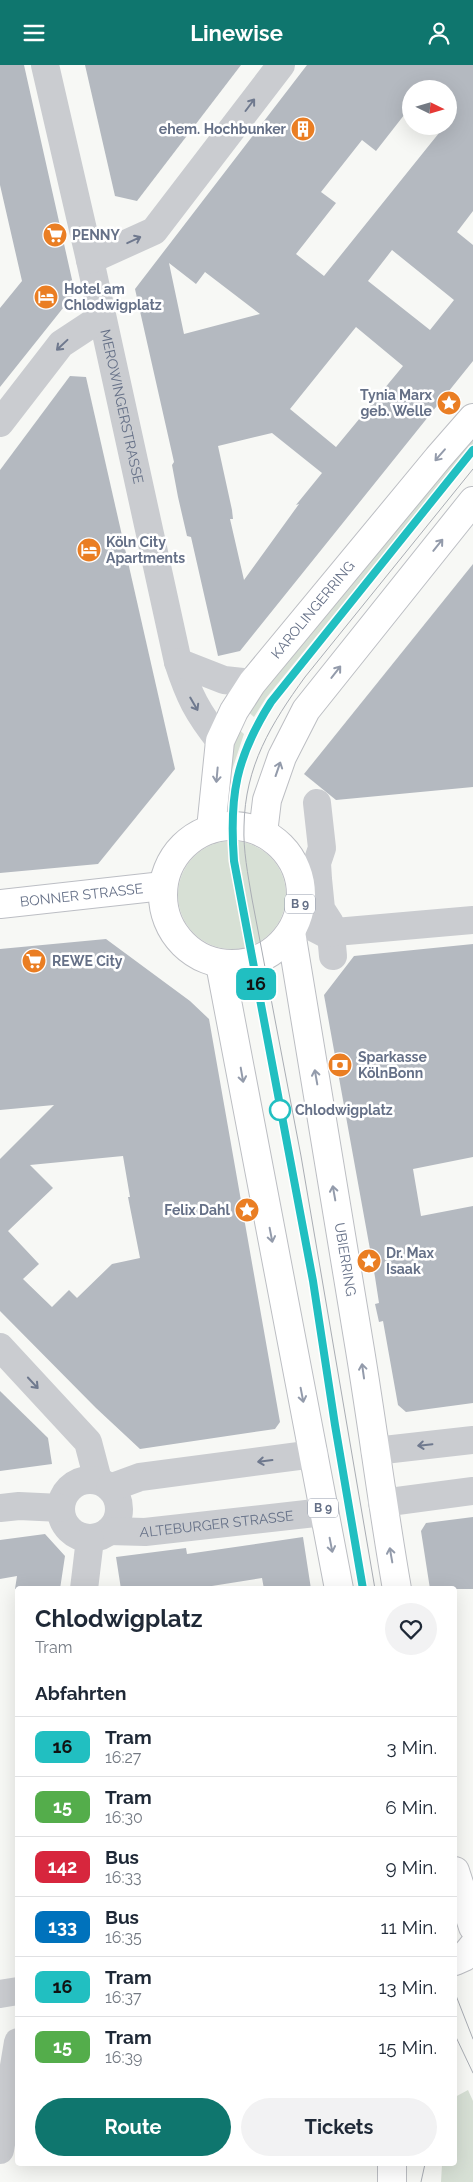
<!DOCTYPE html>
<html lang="de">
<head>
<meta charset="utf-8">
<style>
	:root { --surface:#fff; --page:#f2f2f3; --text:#1f2937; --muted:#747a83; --line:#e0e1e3; --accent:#0f766e }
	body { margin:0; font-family:Raleway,sans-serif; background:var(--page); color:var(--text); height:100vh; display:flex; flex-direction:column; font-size:19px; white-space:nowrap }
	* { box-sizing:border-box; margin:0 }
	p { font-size:16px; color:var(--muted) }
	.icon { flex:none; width:28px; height:28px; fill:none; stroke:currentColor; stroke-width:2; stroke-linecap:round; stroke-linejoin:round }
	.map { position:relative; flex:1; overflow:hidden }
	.side { position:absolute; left:15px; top:1521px; width:442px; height:580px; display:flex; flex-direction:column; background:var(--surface); border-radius:5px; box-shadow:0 5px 20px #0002 }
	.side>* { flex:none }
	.badge { padding:0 10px; border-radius:8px; font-size:18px; line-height:32px }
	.needle { width:32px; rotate:95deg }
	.buttons { position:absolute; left:402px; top:15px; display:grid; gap:10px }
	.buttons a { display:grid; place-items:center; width:55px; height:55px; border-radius:50%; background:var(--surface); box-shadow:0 5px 20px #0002; font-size:25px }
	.map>.badge { position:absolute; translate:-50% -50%; box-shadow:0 0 0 2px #fff }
	h2 { padding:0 20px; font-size:19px; line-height:45px }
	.round { display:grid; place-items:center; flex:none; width:52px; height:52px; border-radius:26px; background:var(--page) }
	.overview { display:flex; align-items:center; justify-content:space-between; height:85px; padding:0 20px }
	h1 { font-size:24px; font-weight:700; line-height:38px }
	.primary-button { display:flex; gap:10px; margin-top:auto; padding:10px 20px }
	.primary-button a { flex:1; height:58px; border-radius:30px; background:var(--accent); color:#fff; font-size:20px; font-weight:700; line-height:58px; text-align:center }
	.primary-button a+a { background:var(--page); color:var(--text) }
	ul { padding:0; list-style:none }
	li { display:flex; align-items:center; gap:15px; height:60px; padding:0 20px; border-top:1px solid var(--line) }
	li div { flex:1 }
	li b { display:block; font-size:19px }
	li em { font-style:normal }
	li .badge { min-width:55px; font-weight:700; text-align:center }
	header { display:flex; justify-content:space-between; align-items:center; height:65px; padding:0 20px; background:var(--accent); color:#fff; font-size:22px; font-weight:700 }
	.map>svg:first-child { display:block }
	.green { fill:#d7e0d5 }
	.building { fill:#b4b9c0; fill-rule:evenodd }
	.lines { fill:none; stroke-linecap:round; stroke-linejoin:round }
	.secondary-casing { stroke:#bcbec4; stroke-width:30 }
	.primary-casing { stroke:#bcbec3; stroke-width:30 }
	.street { stroke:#caccd0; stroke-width:28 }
	.secondary { stroke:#fff; stroke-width:28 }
	.primary { stroke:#fff; stroke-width:28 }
	.tram { stroke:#a9adb4; stroke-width:1 }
	.oneway { stroke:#6f798e }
	.oneway2 { stroke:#939bab }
	.line-casing { stroke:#fff; stroke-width:11 }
	.line { stroke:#21bfc1; stroke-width:8 }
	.stop-dot { fill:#fff; stroke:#21bfc1; stroke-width:2.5 }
	.labels { text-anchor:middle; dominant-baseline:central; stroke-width:5; stroke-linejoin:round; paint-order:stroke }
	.shield { fill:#fff; stroke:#939bab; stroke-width:1 }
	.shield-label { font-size:12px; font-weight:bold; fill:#657087 }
	.poi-label { font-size:14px; font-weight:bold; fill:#657087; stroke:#fff; text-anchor:start }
	.street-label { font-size:14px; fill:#657087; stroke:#fff }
	.stop-label { font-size:14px; font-weight:bold; fill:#657087; stroke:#fff; text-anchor:start }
</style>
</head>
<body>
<header><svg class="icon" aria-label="menu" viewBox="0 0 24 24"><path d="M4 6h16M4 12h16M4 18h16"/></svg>Linewise<svg class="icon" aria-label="person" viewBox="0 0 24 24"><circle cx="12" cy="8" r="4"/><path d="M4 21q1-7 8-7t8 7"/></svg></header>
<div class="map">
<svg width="473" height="2117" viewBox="0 0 473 2117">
	<rect width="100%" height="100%" fill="#f7f8f5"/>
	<g class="green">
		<polygon points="473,368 473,379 266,633 254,652 246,645"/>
		<polygon points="237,663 244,669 229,714 227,696"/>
		<circle cx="232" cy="830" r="54"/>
		<polygon points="468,2025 473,2036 473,2117 441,2117 442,2099 455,2099 455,2032"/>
	</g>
	<g class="building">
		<polygon points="0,0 24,0 75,228 0,322 0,243 22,216 0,120"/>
		<polygon points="85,0 241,0 137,136 115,131"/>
		<path d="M307,0h166v146l-16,21 16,13v116l-233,290 -22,5 -27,-119 -4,-1 -9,-39 -6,-32 2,-3 -39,-173zM411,24h38v37h-19l9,7 -115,143 -28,-22 40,-51 -15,-11 41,-52 14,11 32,-41 3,2zM392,185l62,50 -24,30 -62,-49zM169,198l27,21 9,-12 55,42 -76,20zM356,262l47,39 -67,81 -46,-38zM272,368l50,40 -26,32 3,-1 -55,76 -14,-61h3l-1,-9 -14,-64z"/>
		<polygon points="70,311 86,312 175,704 98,799 0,808 0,405"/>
		<polygon points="473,499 473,722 336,735 304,709"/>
		<path d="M106,874l84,62 19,18 71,403 -5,7 -135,20 -44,-41 -96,-97v-152l54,-54 -54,5v-161zM123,1091l7,41h-2l12,61 -28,6 -35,34 -8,-8 -17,17 -29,-28 16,-15 -31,-33 45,-43 -23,-23z"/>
		<polygon points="473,879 473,1092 413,1104 421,1151 473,1141 473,1338 406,1347 398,1340 383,1256 379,1257 375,1239 379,1238 375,1212 324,930 354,891"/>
		<polygon points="0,1326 48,1373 52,1399 0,1406"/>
		<polygon points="473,1452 473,1524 430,1524 421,1466 426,1458"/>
		<polygon points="45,1469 65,1491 60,1524 15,1524 17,1511 0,1514 0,1475"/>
		<polygon points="303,1472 311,1524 264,1524 262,1513 193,1524 121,1524 116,1492 186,1483 187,1489"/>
	</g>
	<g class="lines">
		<defs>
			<g id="secondary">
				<path id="s3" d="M0,839l163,-18"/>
			</g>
			<g id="primary">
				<circle cx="232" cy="830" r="69"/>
				<path id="s4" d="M211,764l9,-88 14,-30 18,-28 186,-225 35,-40"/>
				<polyline points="263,768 267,735 282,692 306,645 473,436"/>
				<path id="s5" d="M291,867c23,139 47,278 69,418 13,79 23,159 37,239"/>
				<polyline points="220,899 339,1524"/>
				<polyline points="455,1806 473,1862"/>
				<polyline points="455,1896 464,1892 473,1881"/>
				<polyline points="392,2117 392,2099"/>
			</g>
		</defs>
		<use href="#secondary" class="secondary-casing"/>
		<use href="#primary" class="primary-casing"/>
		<g class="street">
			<path id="s1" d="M45,0l45,195 88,402c11,34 19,50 42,79"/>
			<polyline points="90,195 154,166 281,0"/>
			<polyline points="0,358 61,279 102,252"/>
			<polyline points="178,597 224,615 252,618"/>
			<polyline points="317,738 322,783 317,798 318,814 321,844 330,858 333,891"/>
			<polyline points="297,854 324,868 473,855"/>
			<polyline points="0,1282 88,1377 98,1415"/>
			<polyline points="375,1386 473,1375"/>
			<circle cx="90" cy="1444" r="29"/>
			<polyline points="110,1423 140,1412 314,1389"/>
			<polyline points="382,1438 473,1426"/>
			<polyline points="0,1443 19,1441 61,1443"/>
			<path id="s2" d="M109,1466l36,1 179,-20"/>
			<polyline points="84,1524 90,1474"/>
			<polyline points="0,1929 18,1926"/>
			<polyline points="0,2085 18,1977"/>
		</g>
		<use href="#secondary" class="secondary"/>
		<use href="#primary" class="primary"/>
		<g class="tram">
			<path d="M363,1524l-28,-164 -22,-144 -78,-420c-6,-64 1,-104 36,-159l202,-252"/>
			<path d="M375,1524l-74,-433 -49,-257c-4,-24 -9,-49 -8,-73 1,-60 27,-102 61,-149l168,-208"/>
			<polyline points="455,1928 473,1974"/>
			<polyline points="455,1970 473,2008"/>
			<polyline points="421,2117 425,2099"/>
		</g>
	</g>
	<defs><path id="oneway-shaft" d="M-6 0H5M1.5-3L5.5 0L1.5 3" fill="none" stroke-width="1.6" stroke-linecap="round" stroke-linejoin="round" transform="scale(1.25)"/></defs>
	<g class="oneway">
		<use href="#oneway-shaft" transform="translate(250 40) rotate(-53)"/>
		<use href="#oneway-shaft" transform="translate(134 175) rotate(-25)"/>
		<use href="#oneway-shaft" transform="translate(62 280) rotate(137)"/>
		<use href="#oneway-shaft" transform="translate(194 639) rotate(60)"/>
		<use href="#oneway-shaft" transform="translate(33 1318) rotate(47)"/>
		<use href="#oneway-shaft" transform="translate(425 1380) rotate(174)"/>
		<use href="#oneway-shaft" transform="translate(265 1396) rotate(173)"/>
	</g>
	<g class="oneway2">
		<use href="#oneway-shaft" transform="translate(440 390) rotate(131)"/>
		<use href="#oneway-shaft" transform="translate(438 480) rotate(-51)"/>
		<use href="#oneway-shaft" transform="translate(336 607) rotate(-52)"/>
		<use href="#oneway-shaft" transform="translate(278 704) rotate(-71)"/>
		<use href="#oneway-shaft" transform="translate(217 710) rotate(95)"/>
		<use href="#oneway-shaft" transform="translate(242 1010) rotate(80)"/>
		<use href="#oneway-shaft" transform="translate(316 1012) rotate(-100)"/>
		<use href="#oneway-shaft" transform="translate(334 1128) rotate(-100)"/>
		<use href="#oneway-shaft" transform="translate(271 1170) rotate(79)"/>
		<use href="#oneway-shaft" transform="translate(363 1306) rotate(-98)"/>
		<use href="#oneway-shaft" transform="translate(302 1330) rotate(79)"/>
		<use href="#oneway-shaft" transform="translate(331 1480) rotate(79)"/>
		<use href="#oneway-shaft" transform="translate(391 1490) rotate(-100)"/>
	</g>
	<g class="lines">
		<defs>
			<path id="line" d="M363,1524l-28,-164 -22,-144 -79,-420c-5,-65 2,-104 37,-159l202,-252"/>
		</defs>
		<use href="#line" class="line-casing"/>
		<use href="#line" class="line"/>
	</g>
	<defs>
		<symbol id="building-disc" viewBox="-11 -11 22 22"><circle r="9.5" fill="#ea7e23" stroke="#fff"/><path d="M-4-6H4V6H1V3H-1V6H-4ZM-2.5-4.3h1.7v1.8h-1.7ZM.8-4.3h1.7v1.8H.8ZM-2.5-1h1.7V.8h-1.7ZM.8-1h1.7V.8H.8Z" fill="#fff"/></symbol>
		<symbol id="supermarket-disc" viewBox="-11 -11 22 22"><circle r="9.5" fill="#ea7e23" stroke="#fff"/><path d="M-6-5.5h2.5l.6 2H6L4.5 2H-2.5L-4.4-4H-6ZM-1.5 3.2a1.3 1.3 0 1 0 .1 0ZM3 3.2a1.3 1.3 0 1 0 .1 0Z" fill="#fff"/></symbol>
		<symbol id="hotel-disc" viewBox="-11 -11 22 22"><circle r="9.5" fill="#ea7e23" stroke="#fff"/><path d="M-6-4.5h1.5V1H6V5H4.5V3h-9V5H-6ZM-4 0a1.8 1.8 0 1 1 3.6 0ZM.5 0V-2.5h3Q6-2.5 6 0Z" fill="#fff"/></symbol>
		<symbol id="sight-disc" viewBox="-11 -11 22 22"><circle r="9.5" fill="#ea7e23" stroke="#fff"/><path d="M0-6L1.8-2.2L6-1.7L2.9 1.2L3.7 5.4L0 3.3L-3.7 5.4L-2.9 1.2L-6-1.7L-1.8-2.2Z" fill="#fff"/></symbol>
		<symbol id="bank-disc" viewBox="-11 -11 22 22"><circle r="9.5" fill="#ea7e23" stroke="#fff"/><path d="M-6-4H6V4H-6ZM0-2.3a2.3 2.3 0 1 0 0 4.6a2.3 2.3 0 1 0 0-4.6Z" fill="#fff"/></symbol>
	</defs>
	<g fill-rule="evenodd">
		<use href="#building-disc" x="289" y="50" width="28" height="28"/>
		<use href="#supermarket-disc" x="41" y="156" width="28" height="28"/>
		<use href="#hotel-disc" x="32" y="218" width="28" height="28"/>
		<use href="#sight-disc" x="435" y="324" width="28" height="28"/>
		<use href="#hotel-disc" x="75" y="471" width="28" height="28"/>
		<use href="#supermarket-disc" x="20" y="882" width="28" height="28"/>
		<use href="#bank-disc" x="326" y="986" width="28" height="28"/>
		<use href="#sight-disc" x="233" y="1131" width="28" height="28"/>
		<use href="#sight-disc" x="355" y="1182" width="28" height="28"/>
	</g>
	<circle class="stop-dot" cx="280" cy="1045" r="10"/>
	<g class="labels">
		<g class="shield">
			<rect x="285" y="829.5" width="30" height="19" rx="4"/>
			<rect x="308" y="1433.5" width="30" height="19" rx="4"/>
		</g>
		<g class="shield-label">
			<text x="300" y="839">B 9</text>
			<text x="323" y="1443">B 9</text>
		</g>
		<g class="poi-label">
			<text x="286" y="64" text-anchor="end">ehem. Hochbunker</text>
			<text x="72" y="170">PENNY</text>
			<text x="64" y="224">Hotel am<tspan x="64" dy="16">Chlodwigplatz</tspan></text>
			<text x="432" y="330" text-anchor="end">Tynia Marx<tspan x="432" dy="16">geb. Welle</tspan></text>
			<text x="106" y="477">Köln City<tspan x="106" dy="16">Apartments</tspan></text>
			<text x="52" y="896">REWE City</text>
			<text x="358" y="992">Sparkasse<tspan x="358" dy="16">KölnBonn</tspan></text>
			<text x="230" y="1145" text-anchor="end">Felix Dahl</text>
			<text x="386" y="1188">Dr. Max<tspan x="386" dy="16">Isaak</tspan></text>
		</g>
		<g class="street-label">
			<text stroke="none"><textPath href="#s1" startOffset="350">MEROWINGERSTRASSE</textPath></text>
			<text stroke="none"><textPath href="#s4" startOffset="250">KAROLINGERRING</textPath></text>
			<text stroke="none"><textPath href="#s3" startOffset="82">BONNER STRASSE</textPath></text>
			<text stroke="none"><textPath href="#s5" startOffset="332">UBIERRING</textPath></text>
			<text stroke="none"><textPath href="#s2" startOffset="108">ALTEBURGER STRASSE</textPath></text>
		</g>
		<g class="stop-label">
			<text x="295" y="1045">Chlodwigplatz</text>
		</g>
	</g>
</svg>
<div class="buttons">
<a><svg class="needle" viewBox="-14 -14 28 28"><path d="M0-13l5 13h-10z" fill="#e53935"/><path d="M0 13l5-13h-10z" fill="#747a83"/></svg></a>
</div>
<b class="badge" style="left:256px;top:919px;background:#21bfc1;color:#111">16</b>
<section class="side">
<div class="overview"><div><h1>Chlodwigplatz</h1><p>Tram</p></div><a class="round"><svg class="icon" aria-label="heart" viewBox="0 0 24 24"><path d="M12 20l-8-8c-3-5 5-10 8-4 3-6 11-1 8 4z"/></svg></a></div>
<h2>Abfahrten</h2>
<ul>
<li><span class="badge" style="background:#21bfc1;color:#111">16</span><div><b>Tram</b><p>16:27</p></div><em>3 Min.</em></li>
<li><span class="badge" style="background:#54ad4b;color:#fff">15</span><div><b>Tram</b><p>16:30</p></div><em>6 Min.</em></li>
<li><span class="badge" style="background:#d7263d;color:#fff">142</span><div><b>Bus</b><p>16:33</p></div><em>9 Min.</em></li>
<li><span class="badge" style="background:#0072bc;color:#fff">133</span><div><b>Bus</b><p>16:35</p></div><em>11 Min.</em></li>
<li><span class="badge" style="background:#21bfc1;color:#111">16</span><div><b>Tram</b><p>16:37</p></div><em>13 Min.</em></li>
<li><span class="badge" style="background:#54ad4b;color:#fff">15</span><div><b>Tram</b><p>16:39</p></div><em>15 Min.</em></li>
</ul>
<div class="primary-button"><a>Route</a><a>Tickets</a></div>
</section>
</div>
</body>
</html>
